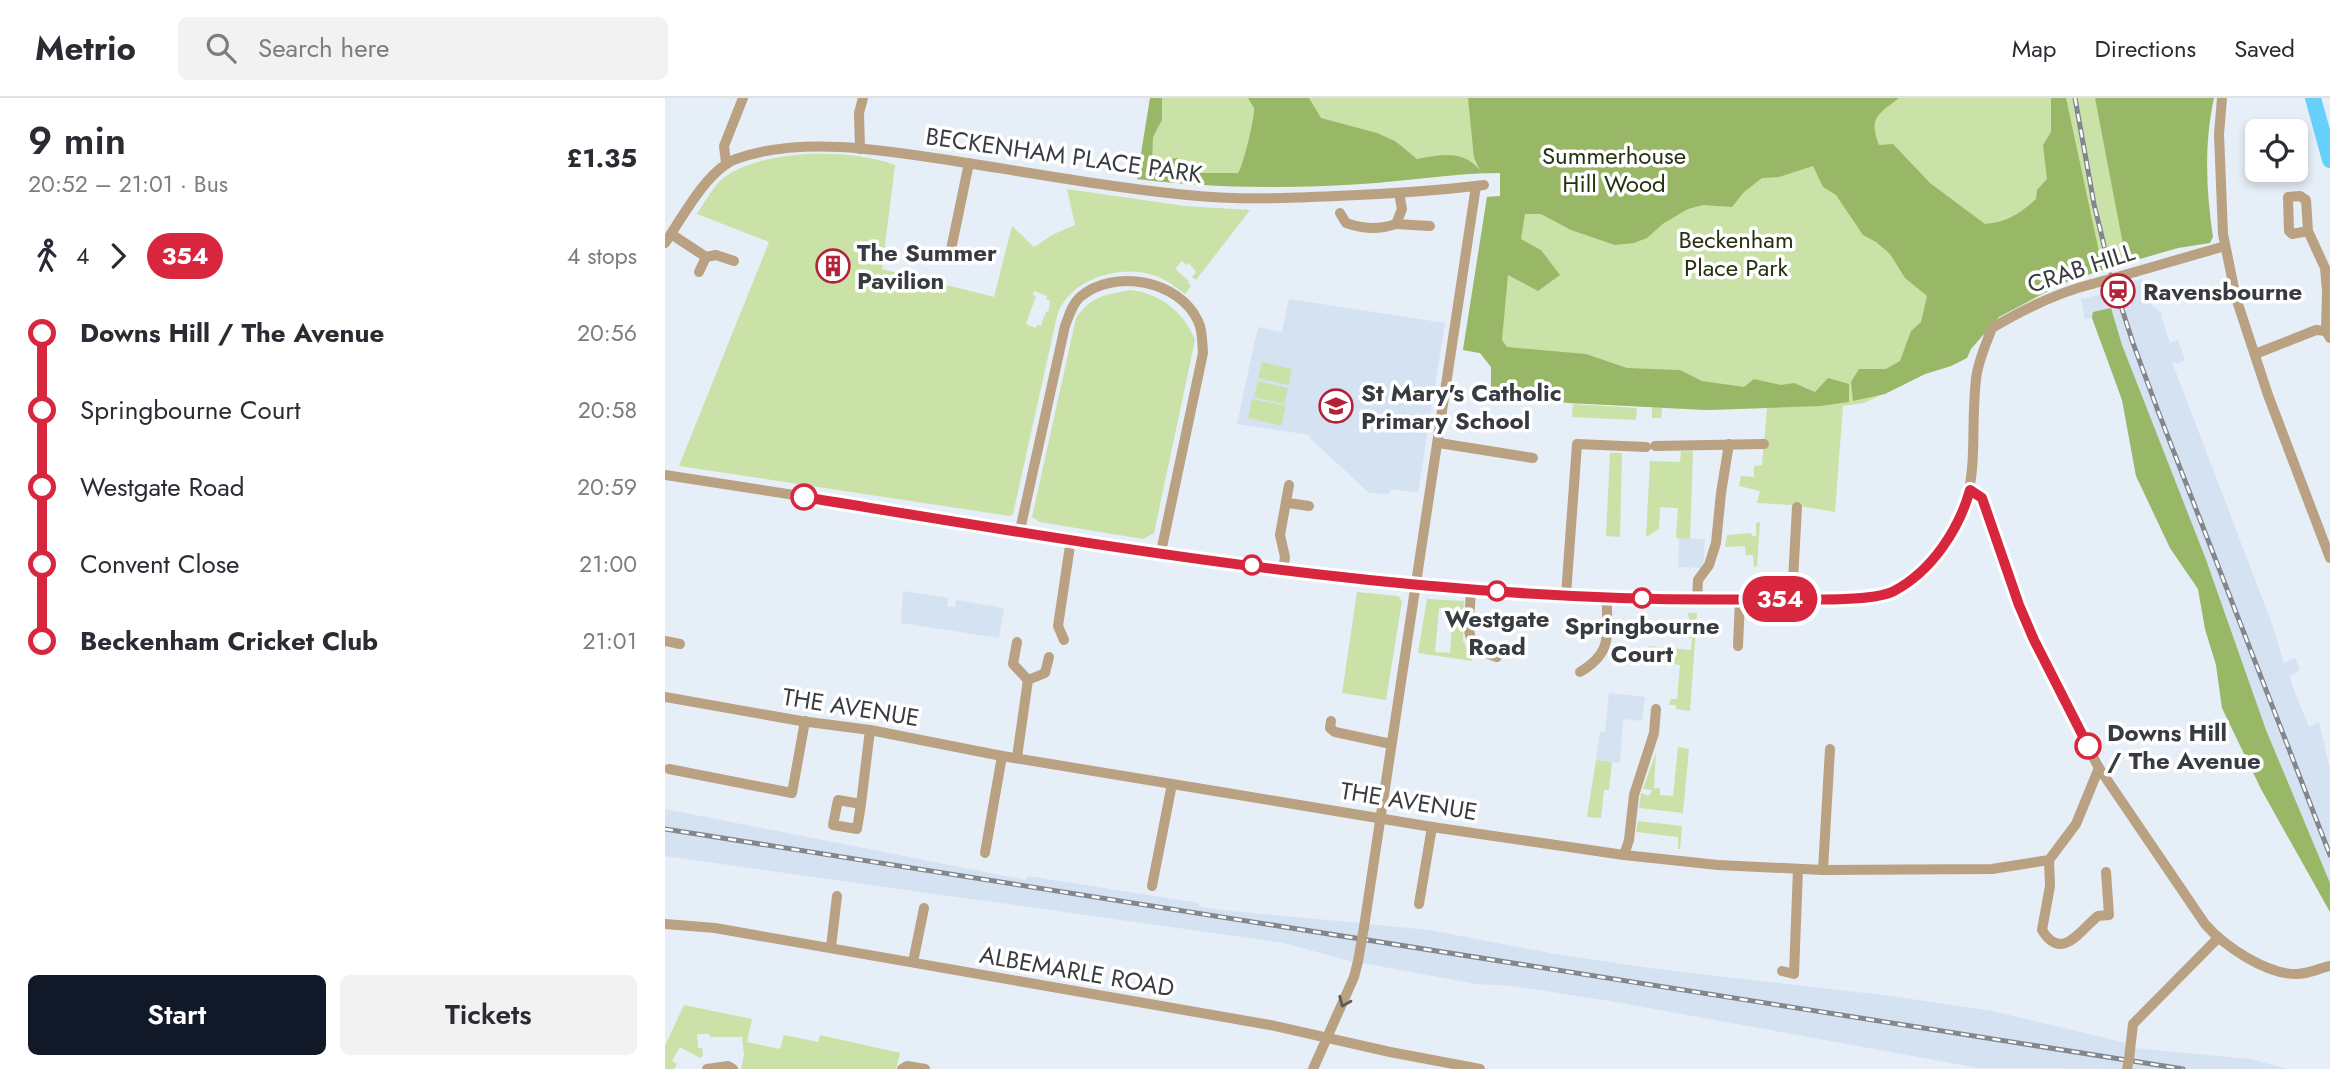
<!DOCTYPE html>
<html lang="en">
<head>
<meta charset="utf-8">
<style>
	:root { --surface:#fff; --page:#f2f2f3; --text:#2b2b33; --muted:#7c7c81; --line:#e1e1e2; --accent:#111827 }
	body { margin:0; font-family:Jost,sans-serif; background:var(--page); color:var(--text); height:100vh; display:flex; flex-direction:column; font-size:26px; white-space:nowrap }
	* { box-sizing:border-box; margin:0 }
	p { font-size:23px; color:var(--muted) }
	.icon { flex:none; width:38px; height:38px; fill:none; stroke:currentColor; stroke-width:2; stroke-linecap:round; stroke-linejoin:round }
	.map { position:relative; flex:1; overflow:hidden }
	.side { display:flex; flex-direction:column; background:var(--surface); width:665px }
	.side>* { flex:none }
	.badge { padding:0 14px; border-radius:23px; font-size:24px; line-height:46px }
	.fabs { position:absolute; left:1580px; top:21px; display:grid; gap:14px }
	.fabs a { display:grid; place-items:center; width:63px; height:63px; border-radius:10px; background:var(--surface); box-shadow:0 4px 10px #0003; font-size:35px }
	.map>.badge { position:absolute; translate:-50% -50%; box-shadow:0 0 0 4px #fff }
	.legs { display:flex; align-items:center; gap:10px; height:77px; padding:0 28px; font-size:23px }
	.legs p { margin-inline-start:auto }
	.summary { display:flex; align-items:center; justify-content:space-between; height:119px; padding:0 28px }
	h1 { font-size:38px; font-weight:600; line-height:52px }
	.primary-button { display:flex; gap:14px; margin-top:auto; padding:14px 28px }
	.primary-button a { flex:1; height:80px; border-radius:10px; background:var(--accent); color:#fff; font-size:28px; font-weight:600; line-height:80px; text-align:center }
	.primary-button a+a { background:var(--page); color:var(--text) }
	ul { padding:0 28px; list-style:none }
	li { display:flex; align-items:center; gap:24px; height:77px; font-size:26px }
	li i { display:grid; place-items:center; width:10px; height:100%; margin:0 9px; background:currentColor }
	li i::after { content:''; width:18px; height:18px; margin:-9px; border:5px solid; border-radius:50%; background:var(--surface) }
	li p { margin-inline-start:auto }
	li:first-child i { background:linear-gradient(#0000 50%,currentColor 0) }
	li:last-child i { background:linear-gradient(currentColor 50%,#0000 0) }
	header { display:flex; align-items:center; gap:42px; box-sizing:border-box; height:98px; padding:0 35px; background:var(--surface); border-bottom:2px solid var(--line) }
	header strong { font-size:33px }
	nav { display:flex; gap:38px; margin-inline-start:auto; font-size:24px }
	.search { width:490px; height:63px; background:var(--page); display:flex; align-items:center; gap:18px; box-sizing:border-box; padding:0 24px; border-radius:10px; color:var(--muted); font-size:26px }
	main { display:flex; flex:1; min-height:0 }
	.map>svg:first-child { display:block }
	.built { fill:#d5e2f2 }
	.green { fill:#cae2a7; fill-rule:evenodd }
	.forest { fill:#99b867 }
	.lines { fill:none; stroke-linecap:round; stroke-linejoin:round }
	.river { stroke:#66cffa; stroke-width:16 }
	.minor { stroke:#b9a182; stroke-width:10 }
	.rail-casing { stroke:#81878d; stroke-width:5 }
	.rail { stroke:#fff; stroke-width:2.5; stroke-dasharray:8; stroke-linecap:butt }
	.minor-bridge { stroke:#b9a182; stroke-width:10 }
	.oneway { stroke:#5f5a53 }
	.line-1-casing { stroke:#fff; stroke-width:16 }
	.line-1 { stroke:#d7263d; stroke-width:10 }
	.stop-1-dot { fill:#fff; stroke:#d7263d; stroke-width:3.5 }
	.labels { text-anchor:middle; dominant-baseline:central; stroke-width:7; stroke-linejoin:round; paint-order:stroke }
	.street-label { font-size:24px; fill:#383b3f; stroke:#fff }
	.park-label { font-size:24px; fill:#25320f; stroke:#fff }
	.poi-label { font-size:24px; font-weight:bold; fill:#383b3f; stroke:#fff; text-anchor:start }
	.stop-label { font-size:24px; font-weight:bold; fill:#383b3f; stroke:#fff }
</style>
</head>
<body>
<header>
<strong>Metrio</strong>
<div class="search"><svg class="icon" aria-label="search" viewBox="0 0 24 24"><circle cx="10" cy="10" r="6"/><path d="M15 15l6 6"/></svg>Search here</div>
<nav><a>Map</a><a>Directions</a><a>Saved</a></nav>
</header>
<main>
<section class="side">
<div class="summary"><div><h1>9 min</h1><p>20:52 – 21:01 · Bus</p></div><b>£1.35</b></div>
<div class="legs"><svg class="icon" aria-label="walk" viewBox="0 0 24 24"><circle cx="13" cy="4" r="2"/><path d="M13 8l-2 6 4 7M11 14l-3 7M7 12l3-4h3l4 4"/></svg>4<svg class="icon" aria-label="forward" viewBox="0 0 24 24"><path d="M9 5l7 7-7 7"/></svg><b class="badge" style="background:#d7263d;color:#fff">354</b><p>4 stops</p></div>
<ul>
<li><i style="color:#d7263d"></i><b>Downs Hill / The Avenue</b><p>20:56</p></li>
<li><i style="color:#d7263d"></i><span>Springbourne Court</span><p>20:58</p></li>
<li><i style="color:#d7263d"></i><span>Westgate Road</span><p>20:59</p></li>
<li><i style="color:#d7263d"></i><span>Convent Close</span><p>21:00</p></li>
<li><i style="color:#d7263d"></i><b>Beckenham Cricket Club</b><p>21:01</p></li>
</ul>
<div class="primary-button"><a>Start</a><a>Tickets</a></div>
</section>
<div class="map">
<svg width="1665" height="971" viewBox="0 0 1665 971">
	<rect width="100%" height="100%" fill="#e6eef7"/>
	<g class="built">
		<polygon points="1477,181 1487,208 1497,215 1496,218 1505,245 1513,242 1520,262 1513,266 1507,264 1607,526 1619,565 1630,560 1635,572 1625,578 1627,587 1644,629 1654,624 1665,671 1665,814 1596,691 1557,610 1551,567 1540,531 1533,491 1505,450 1471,378 1457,302 1451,282 1427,220 1420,221 1416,201 1441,195 1447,188"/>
		<polygon points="624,201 780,225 753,395 727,391 723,396 704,395 645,340 645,337 572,326 593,229 617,234"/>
		<polygon points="1014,440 1040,441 1038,470 1013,469"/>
		<polygon points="238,493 283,500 282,508 290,509 291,502 339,510 334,540 236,525"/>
		<polygon points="944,595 980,599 977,623 958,621 955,665 931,662 935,633 940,634"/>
		<polygon points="0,711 361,782 363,778 534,805 534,809 566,813 695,825 688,864 619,845 0,758"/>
		<polygon points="703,826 764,832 890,856 984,870 1226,898 1327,913 1462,945 1458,971 1314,970 945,903 847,888 812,886 697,865"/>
		<polygon points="1468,950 1585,961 1623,971 1464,971"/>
	</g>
	<g class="green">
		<path d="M485,0h1054l-74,158 -60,16 -45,17 -74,77 -26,8 -61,29 -21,3 -8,106 -42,-7 -36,-2 3,-12 -21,-5 2,-10 13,1v-11l8,-1 5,-57 -60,2 -45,-2 -1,10h-9v-11l-83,-4 -78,-10v-26l-11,-14 -17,-3 24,-153 13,-1v-23c-46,0 -93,8 -139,11 -76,5 -149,4 -224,-5z"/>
		<path d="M142,56c30,-1 60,1 88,11l-13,104 112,28 18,-71 22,21 20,-13 21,-9 -8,-36 118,17 65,4 -54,70 -4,-3 4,-5 -7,-9 -2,2 -5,-4 -7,8 14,12 -1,2 3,3 -6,8c-10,-7 -20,-16 -32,-19 -35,-11 -85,5 -96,41l-44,198 -3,2 -331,-50 90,-224 -72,-28c7,-11 14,-23 22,-32 21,-20 60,-26 88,-28zM369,193l13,5 -1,3 4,2 -1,9 -4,3 1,3h-2l-3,10 -4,-1 -1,3 -10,-4 10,-28 -3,-1z"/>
		<path d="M465,192c30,3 54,22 65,50l-41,193 -11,6 -103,-17 -8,-5 44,-199c16,-22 28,-23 54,-28z"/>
		<polygon points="597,264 627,271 624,287 593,280"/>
		<polygon points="593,283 623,290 619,306 589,299"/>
		<polygon points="587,301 621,308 616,328 583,320"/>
		<polygon points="908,306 972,310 971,322 907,319"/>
		<polygon points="1016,353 1028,353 1025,441 1011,440 1013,410 995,409 994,431 981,439 985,363 1015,364"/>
		<polygon points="945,355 957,355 955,439 941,438"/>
		<polygon points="1095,424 1092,468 1089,469 1088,457 1081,457 1080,448 1060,449 1062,437 1086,435 1087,438 1091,438 1091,425"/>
		<polygon points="692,494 733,498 737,503 721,602 677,595"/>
		<path d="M762,501l37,2 -1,40 10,16 -1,4 -54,-8zM774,510l14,1 -3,44 -15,-1z"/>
		<polygon points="1023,515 1032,515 1025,613 1011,611 1011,607 1004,607 1006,601 1012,601 1015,567 989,563 983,564 984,548 1026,552 1027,540 1020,539 1021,532 1026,532"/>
		<polygon points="1013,649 1024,651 1018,715 974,710 976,695 984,698 987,692 978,691 991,654 989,690 995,690 995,697 1008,698"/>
		<polygon points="931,662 947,664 944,692 939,692 936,720 922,719"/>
		<polygon points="973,723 1017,728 1015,751 1013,751 1013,739 971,734"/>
		<polygon points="19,907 87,921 82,944 115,951 119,937 153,944 155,937 235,955 231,971 76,971 79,957 77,939 45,939 44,936 32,936 33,950 37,950 38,957 35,960 15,949 7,963 12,966 9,971 0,971 0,948"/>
	</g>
	<g class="forest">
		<path d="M485,0h12v22l-9,17 -1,26 5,2 11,-6 9,-1 9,7 4,8h48c5,-6 17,-56 16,-65 -1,-2 -5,-8 -6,-10h61l12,20 56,15 18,8 22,18c24,-4 45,-10 63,11l-6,-12 -6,-60h431c-20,16 -31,19 -20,47l14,-1 37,39 55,41c23,-2 34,-10 51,-25l1,-9 10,-11 -4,-34 8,-13v-34h15l37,172 -40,13 -64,34 -28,32 -4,9 -16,8 -26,8 -40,20 -32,7 -2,-19 8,-13h27l14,-8 11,-30 10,-9 6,-26 -22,-18 -15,-24 -14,-12 -13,-7 -27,-40 -13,-8 -10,-21 -34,11 -17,1 -18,14 -12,15 -29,-2 -15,4 -24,14 -17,15 -13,5 -19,2 -44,-15 -30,-16h-16l-4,25 20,11 19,25 -22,16 -30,-16 -6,65 5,7 79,7 41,14 53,2 22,11 42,6 10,-8 27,6 13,-2 21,9 13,-14 21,6v18l-29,4 -113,4 -138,-7 -78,-10v-26l-11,-14 -17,-3 24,-153 13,-1v-23c-46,0 -93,8 -139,11 -76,5 -149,4 -224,-5z"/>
		<path d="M1430,0h119c-10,46 -8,93 -1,139l-3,6 -32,5 -45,13 -7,-1z"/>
		<polygon points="1446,210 1457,247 1540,459 1601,632 1665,785 1665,814 1596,691 1557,610 1551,567 1540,531 1533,491 1505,450 1471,378 1457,302 1427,220 1428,214"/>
	</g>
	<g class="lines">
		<polyline class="river" points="1648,0 1665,62"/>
		<g class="minor">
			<polyline points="1557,0 1554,36 1558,136 1571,200 1603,297 1665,460"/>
			<polyline points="195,51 194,15 198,0"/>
			<polyline points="61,65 59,48 78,0"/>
			<polyline points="734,95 737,111 731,126 765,128"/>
			<path d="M675,115l6,10c18,6 32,7 50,1"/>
			<polyline points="1643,133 1627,136 1624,133 1623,99 1635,98 1641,102 1643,133 1660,170 1662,193 1661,233"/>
			<polyline points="6,136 41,159 51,157 69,163"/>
			<path d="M0,145c17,-25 42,-73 71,-84 68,-25 160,-7 231,4 77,12 154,26 231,33 46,4 92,2 138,0 49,-2 99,-5 148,-11"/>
			<polyline points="284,161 304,65"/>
			<polyline points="34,174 41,159"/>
			<polyline points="1470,174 1560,148"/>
			<polyline points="1590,256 1651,232 1661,233 1665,240"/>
			<polyline points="774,345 868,360"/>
			<polyline points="990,348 1099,346"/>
			<path d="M0,377l660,102 146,13 188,9 45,1 174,-4c21,-7 38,-20 53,-36 56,-61 37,-108 45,-181 2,-18 10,-35 16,-51 32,-19 64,-35 100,-44"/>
			<path d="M1305,392l12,8 37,107 34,77 46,86 106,156c19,22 62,51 92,50 11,0 23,-6 33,-8"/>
			<polyline points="623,405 644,408"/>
			<path d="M355,432l45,-204c4,-10 7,-22 15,-29 34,-29 99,-17 118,24 5,10 4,21 5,32l-42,199"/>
			<polyline points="618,472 620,459 615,437 624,387"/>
			<path d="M806,492c-1,35 -12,55 26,67"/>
			<polyline points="901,497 912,346 981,349"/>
			<polyline points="1127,501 1132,409"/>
			<polyline points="1032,502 1033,482 1044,467 1051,445 1056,395 1064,346"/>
			<polyline points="399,542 393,528 406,441"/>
			<polyline points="0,543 15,546"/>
			<polyline points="352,544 348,566 363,582"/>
			<polyline points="1073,548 1075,502"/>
			<path d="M915,574c35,-21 26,-39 27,-75"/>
			<polyline points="363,582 380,575 384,559"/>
			<polyline points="0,599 136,623 205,632 337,658 574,697 767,729 959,757 1053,767 1158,772 1327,771 1384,762 1411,726 1434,670"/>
			<polyline points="666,623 665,630 670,634 726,646"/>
			<polyline points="352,659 363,582"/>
			<polyline points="4,671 127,695 140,623"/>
			<polyline points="196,706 192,731 168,727 173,702 196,706 205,632"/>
			<polyline points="320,755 337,658"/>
			<polyline points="959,757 964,742 969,697 989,635 991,611"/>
			<path d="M1384,762l1,26 -8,44c20,33 39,-1 56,-14l11,-1 -3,-43"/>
			<polyline points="1158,772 1165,651"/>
			<polyline points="487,788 507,686"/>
			<polyline points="754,806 767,729"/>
			<polyline points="0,826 50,830 605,927 725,954 815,971"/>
			<polyline points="699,829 811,88"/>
			<polyline points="166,849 172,798"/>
			<polyline points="248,864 259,810"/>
			<polyline points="1117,873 1129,876 1133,771"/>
			<polyline points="1464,961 1468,926 1553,840"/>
			<polyline points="42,971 63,968 68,971"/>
			<polyline points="237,971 242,968 260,971"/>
			<polyline points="648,971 689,879 693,863"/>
		</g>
		<defs>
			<g id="rail">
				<polyline points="1410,0 1429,106 1444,168"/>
				<polyline points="1446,177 1468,245 1493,313 1665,757"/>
				<polyline points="0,731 1518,971"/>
			</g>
		</defs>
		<use href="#rail" class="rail-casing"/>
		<use href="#rail" class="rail"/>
		<g class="minor-bridge">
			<polyline points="1427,186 1470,174"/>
			<polyline points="693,863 699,829"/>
			<polyline points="1462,971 1464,961"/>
		</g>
	</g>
	<defs><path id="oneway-chevron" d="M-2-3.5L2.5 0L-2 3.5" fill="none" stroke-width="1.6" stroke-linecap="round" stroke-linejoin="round" transform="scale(1.75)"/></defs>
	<use class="oneway" href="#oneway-chevron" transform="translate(679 904) rotate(113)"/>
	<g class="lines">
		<defs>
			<path id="line-1" d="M139,399c318,52 638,109 961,102 30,0 105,4 129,-8 38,-20 65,-62 76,-101l12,8 37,107 15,35 54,106"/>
		</defs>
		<use href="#line-1" class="line-1-casing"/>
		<use href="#line-1" class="line-1"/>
	</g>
	<defs>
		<symbol id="building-ring" viewBox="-11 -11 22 22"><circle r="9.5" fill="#fff" stroke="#b42238" stroke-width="1.5"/><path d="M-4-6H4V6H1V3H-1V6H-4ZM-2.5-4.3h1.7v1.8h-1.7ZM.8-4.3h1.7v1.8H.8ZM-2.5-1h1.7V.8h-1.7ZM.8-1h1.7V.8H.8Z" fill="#b42238"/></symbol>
		<symbol id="station-ring" viewBox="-11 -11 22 22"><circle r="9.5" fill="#fff" stroke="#b42238" stroke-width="1.5"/><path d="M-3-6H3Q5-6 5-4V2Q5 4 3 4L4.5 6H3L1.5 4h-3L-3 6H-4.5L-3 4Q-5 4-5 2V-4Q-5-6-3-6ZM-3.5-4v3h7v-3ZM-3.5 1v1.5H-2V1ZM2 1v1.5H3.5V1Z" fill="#b42238"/></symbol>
		<symbol id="school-ring" viewBox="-11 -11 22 22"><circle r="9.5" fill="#fff" stroke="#b42238" stroke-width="1.5"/><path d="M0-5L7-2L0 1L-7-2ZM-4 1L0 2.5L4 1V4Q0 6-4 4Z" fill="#b42238"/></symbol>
	</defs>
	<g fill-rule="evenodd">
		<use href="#building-ring" x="149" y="149" width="38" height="38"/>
		<use href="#station-ring" x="1434" y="174" width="38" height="38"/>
		<use href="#school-ring" x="652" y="289" width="38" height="38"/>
	</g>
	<g class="stop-1-dot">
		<circle cx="139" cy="399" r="12"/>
		<circle cx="587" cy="467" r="9"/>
		<circle cx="832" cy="493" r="9"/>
		<circle cx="977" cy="500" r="9"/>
		<circle cx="1423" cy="648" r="12"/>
	</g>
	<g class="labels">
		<g class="street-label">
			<text transform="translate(399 57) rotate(8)">BECKENHAM PLACE PARK</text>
			<text transform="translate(1416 170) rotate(-18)">CRAB HILL</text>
			<text transform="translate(186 609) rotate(9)">THE AVENUE</text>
			<text transform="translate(744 703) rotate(9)">THE AVENUE</text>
			<text transform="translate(412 873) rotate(10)">ALBEMARLE ROAD</text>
		</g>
		<g class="park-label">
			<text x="949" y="57">Summerhouse<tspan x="949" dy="28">Hill Wood</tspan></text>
			<text x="1071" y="141">Beckenham<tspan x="1071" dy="28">Place Park</tspan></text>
		</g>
		<g class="poi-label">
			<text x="192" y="154">The Summer<tspan x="192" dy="28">Pavilion</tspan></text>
			<text x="1478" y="193">Ravensbourne</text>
			<text x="696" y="294">St Mary's Catholic<tspan x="696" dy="28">Primary School</tspan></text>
		</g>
		<g class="stop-label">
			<text x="832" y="520">Westgate<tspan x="832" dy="28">Road</tspan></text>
			<text x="977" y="527">Springbourne<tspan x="977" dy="28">Court</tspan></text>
			<text x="1442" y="634" text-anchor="start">Downs Hill<tspan x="1442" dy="28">/ The Avenue</tspan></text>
		</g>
	</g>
</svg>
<div class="fabs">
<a><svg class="icon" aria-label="locate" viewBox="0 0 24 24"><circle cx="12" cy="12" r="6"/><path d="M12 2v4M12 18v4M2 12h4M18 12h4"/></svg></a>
</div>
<b class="badge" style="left:1115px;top:501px;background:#d7263d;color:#fff">354</b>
</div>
</main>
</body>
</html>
